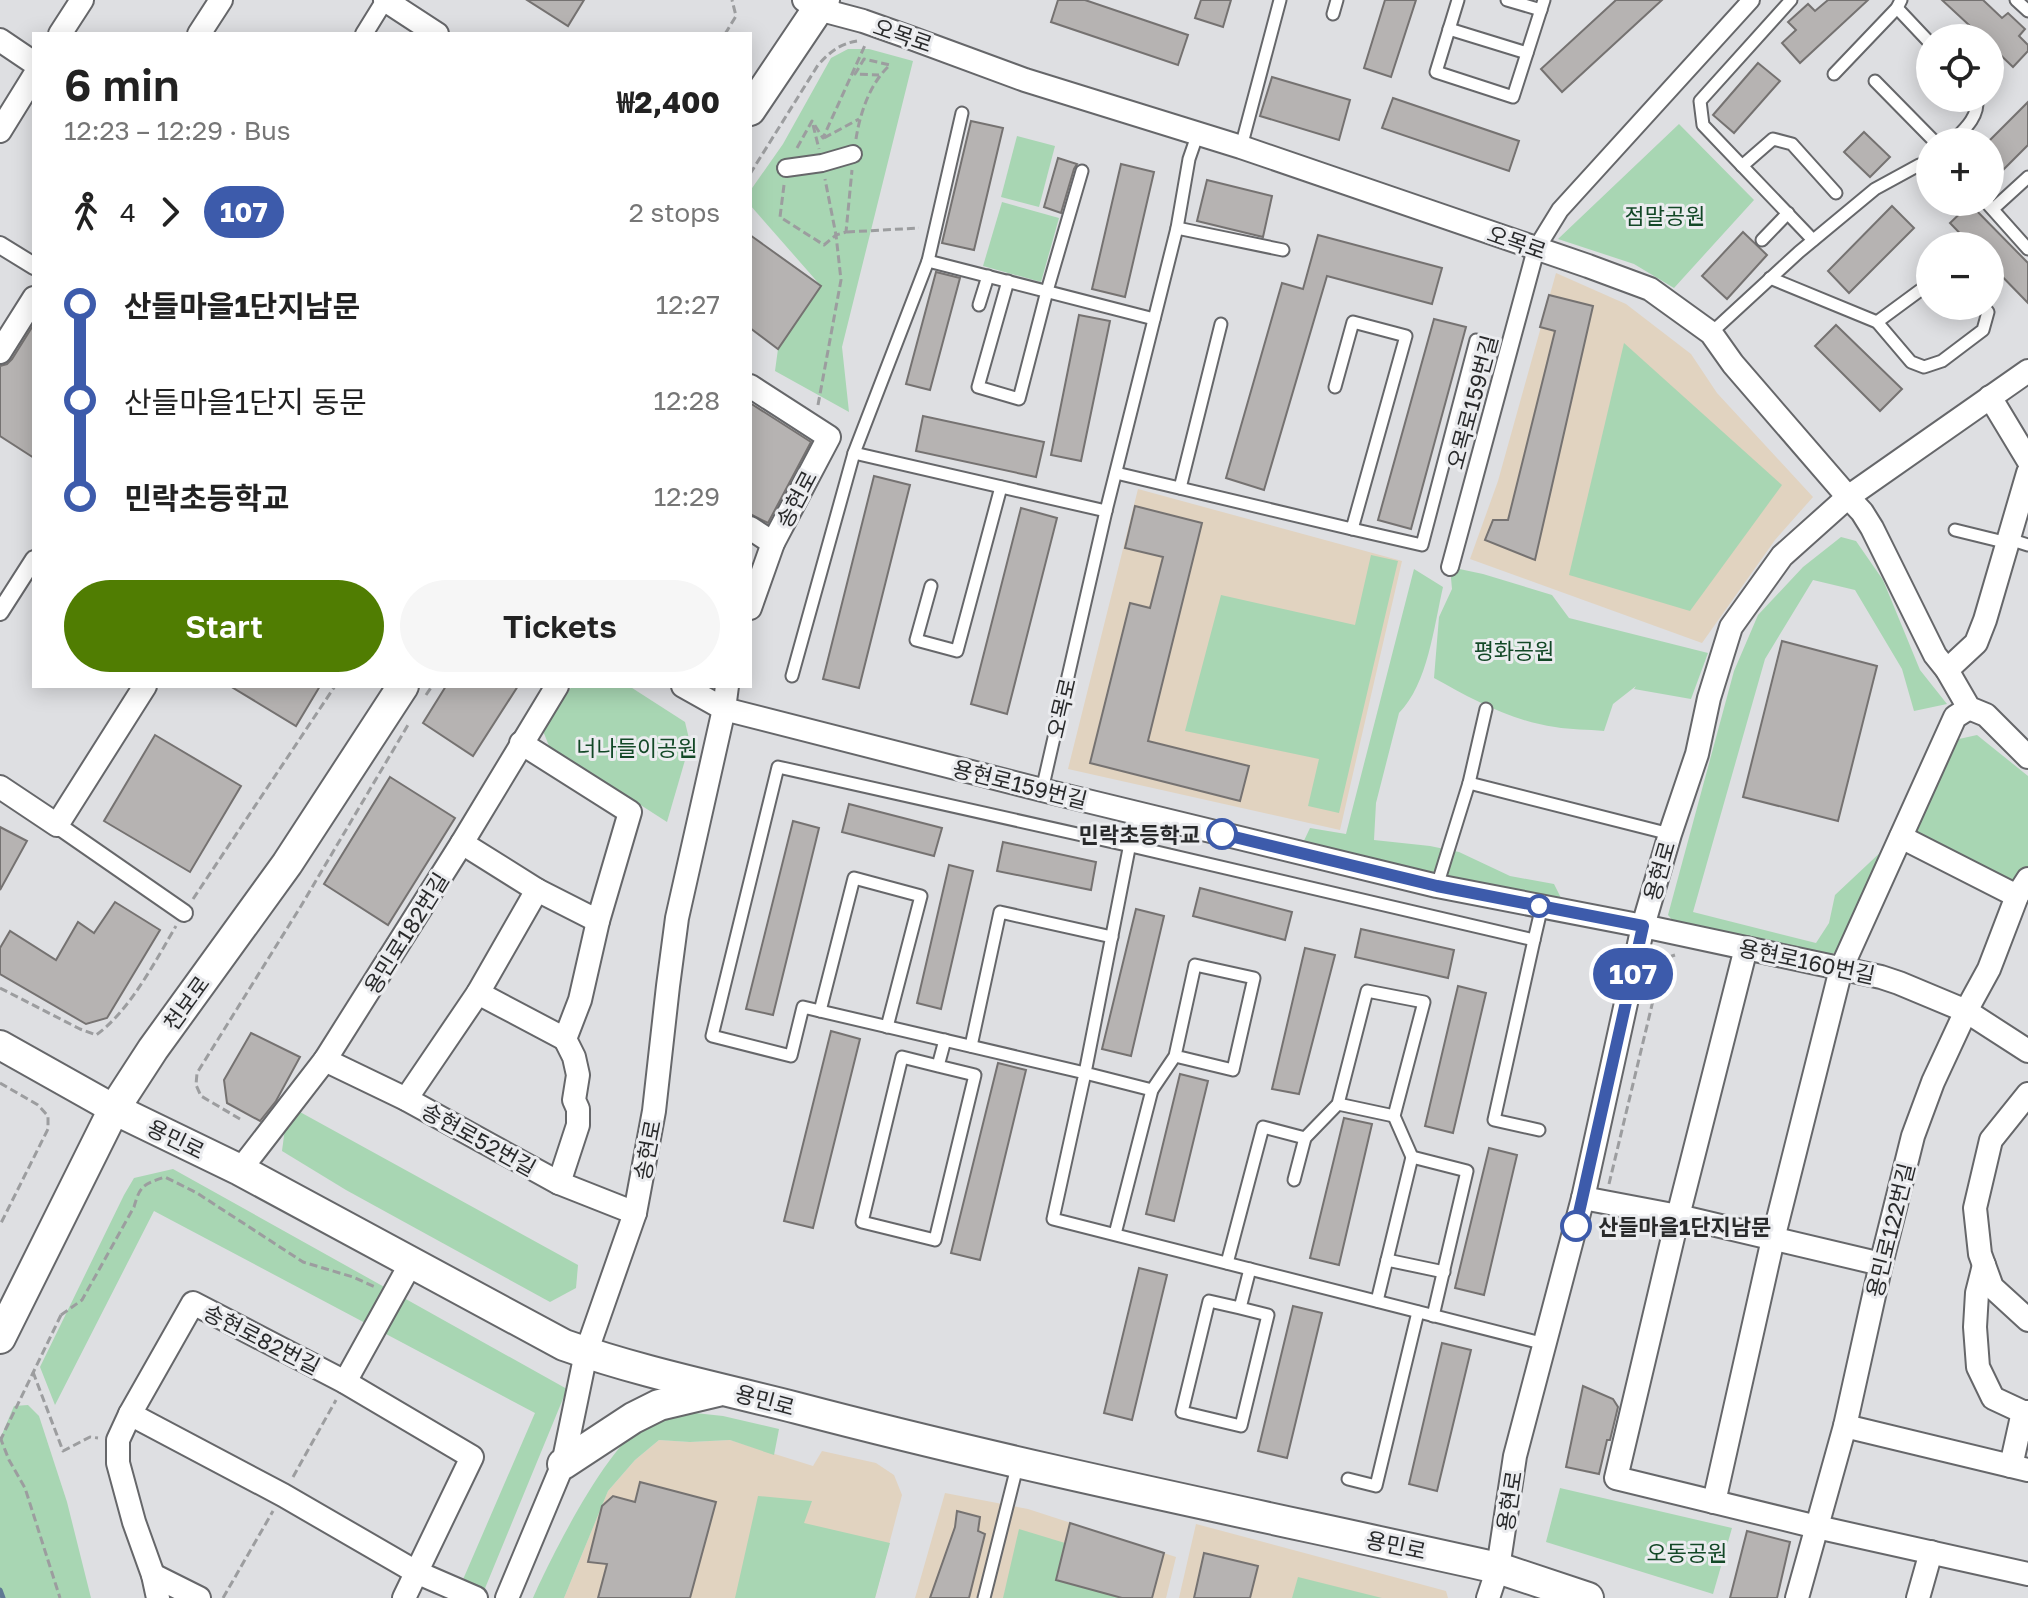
<!DOCTYPE html>
<html lang="en">
<head>
<meta charset="utf-8">
<style>
	:root { --surface:#fff; --page:#f6f6f6; --text:#222; --muted:#767676; --accent:#507d02 }
	body { margin:0; font-family:"Golos Text","Noto Sans KR",sans-serif; background:var(--page); color:var(--text); height:100vh; display:flex; flex-direction:column; font-size:30px; white-space:nowrap }
	* { box-sizing:border-box; margin:0 }
	p { font-size:26px; color:var(--muted) }
	.icon { flex:none; width:44px; height:44px; fill:none; stroke:currentColor; stroke-width:2; stroke-linecap:round; stroke-linejoin:round }
	.map { position:relative; flex:1; overflow:hidden }
	.side { position:absolute; left:32px; top:32px; width:720px; height:656px; display:flex; flex-direction:column; background:var(--surface); border-radius:0px; box-shadow:0 4px 20px #0003 }
	.side>* { flex:none }
	.badge { padding:0 16px; border-radius:26px; font-size:28px; line-height:52px }
	.buttons { position:absolute; left:1916px; top:24px; display:grid; gap:16px }
	.buttons a { display:grid; place-items:center; width:88px; height:88px; border-radius:50%; background:var(--surface); box-shadow:0 4px 20px #0003; font-size:40px }
	.map>.badge { position:absolute; translate:-50% -50%; box-shadow:0 0 0 4px #fff }
	.legs { display:flex; align-items:center; gap:12px; height:88px; padding:0 32px; font-size:26px }
	.legs p { margin-inline-start:auto }
	.headline { display:flex; align-items:center; justify-content:space-between; height:136px; padding:0 32px }
	h1 { font-size:44px; font-weight:600; line-height:60px }
	.primary-button { display:flex; gap:16px; margin-top:auto; padding:16px 32px }
	.primary-button a { flex:1; height:92px; border-radius:48px; background:var(--accent); color:#fff; font-size:32px; font-weight:600; line-height:92px; text-align:center }
	.primary-button a+a { background:var(--page); color:var(--text) }
	ul { padding:0 32px; list-style:none }
	li { display:flex; align-items:center; gap:28px; height:96px; font-size:30px }
	li i { display:grid; place-items:center; width:12px; height:100%; margin:0 10px; background:currentColor }
	li i::after { content:''; width:20px; height:20px; margin:-10px; border:6px solid; border-radius:50%; background:var(--surface) }
	li p { margin-inline-start:auto }
	li:first-child i { background:linear-gradient(#0000 50%,currentColor 0) }
	li:last-child i { background:linear-gradient(currentColor 50%,#0000 0) }
	.map>svg:first-child { display:block }
	.education { fill:#e1d3c0 }
	.green { fill:#a8d6b3 }
	.lines { fill:none; stroke-linecap:round; stroke-linejoin:round }
	.stream { stroke:#5f7893; stroke-width:5 }
	.building { fill:#b6b3b2; stroke:#757271; stroke-width:2 }
	.service-casing { stroke:#66676a; stroke-width:15 }
	.pedestrian-casing { stroke:#66676a; stroke-width:20 }
	.minor-casing { stroke:#66676a; stroke-width:26 }
	.tertiary-casing { stroke:#66676a; stroke-width:32 }
	.secondary-casing { stroke:#66676a; stroke-width:34 }
	.path { stroke:#9c9d9f; stroke-width:3; stroke-dasharray:8 4; stroke-linecap:butt }
	.service { stroke:#fff; stroke-width:11 }
	.pedestrian { stroke:#fff; stroke-width:16 }
	.minor { stroke:#fff; stroke-width:22 }
	.tertiary { stroke:#fff; stroke-width:28 }
	.secondary { stroke:#fff; stroke-width:30 }
	.path-bridge { stroke:#9c9d9f; stroke-width:3; stroke-dasharray:8 4; stroke-linecap:butt }
	.line-1-casing { stroke:#fff; stroke-width:18 }
	.line-1 { stroke:#3d5bab; stroke-width:12 }
	.stop-1-dot { fill:#fff; stroke:#3d5bab; stroke-width:4 }
	.labels { text-anchor:middle; dominant-baseline:central; stroke-width:6; stroke-linejoin:round; paint-order:stroke }
	.street-label { font-size:22px; fill:#292a2b; stroke:#ebecef }
	.park-label { font-size:22px; fill:#134827; stroke:#ebecef }
	.stop-label { font-size:22px; font-weight:bold; fill:#292a2b; stroke:#ebecef; text-anchor:end }
</style>
</head>
<body>
<div class="map">
<svg width="2028" height="1598" viewBox="0 0 2028 1598">
	<rect width="100%" height="100%" fill="#dedfe2"/>
	<g class="education">
		<polygon points="1556,273 1626,304 1691,354 1717,393 1813,497 1775,540 1702,643 1470,559 1498,481"/>
		<polygon points="1138,489 1402,561 1340,830 1068,769"/>
		<polygon points="659,1440 690,1442 730,1440 813,1466 822,1451 876,1463 894,1475 902,1495 875,1598 564,1598 608,1491 635,1460"/>
		<polygon points="945,1493 1028,1509 1176,1557 1166,1598 915,1598"/>
		<polygon points="1196,1524 1446,1591 1448,1598 1179,1598"/>
	</g>
	<g class="green">
		<polygon points="848,49 869,49 913,61 842,347 849,412 775,371 778,349 821,286 750,205 750,191 783,144 831,58"/>
		<polygon points="1679,124 1754,200 1674,288 1634,264 1558,239"/>
		<polygon points="1017,136 1055,146 1039,207 1001,197"/>
		<polygon points="1002,202 1059,218 1041,282 983,266"/>
		<polygon points="1624,343 1782,485 1690,611 1569,575"/>
		<polygon points="1841,537 1856,541 1883,580 1920,670 1947,704 1914,711 1902,669 1855,590 1813,580 1765,659 1693,912 1816,943 1829,923 1835,895 1884,849 1843,946 1823,961 1679,928 1668,915 1734,671 1758,615 1803,567"/>
		<polygon points="1371,555 1398,561 1339,813 1308,806 1319,759 1185,731 1221,595 1355,625"/>
		<path d="M1450,567l33,7 69,21 17,23 139,35 -17,46 -57,-10 2,-3 -23,18 -9,27c-16,-2 -33,-1 -49,-4 -44,-6 -83,-28 -121,-49l5,-61 13,-28z"/>
		<path d="M1414,569l29,18c-9,39 -15,97 -44,126l-23,90 -2,37 56,6 29,6 51,24 44,8 10,20 -263,-57 9,-19 36,6z"/>
		<polygon points="572,686 629,686 685,722 690,743 667,822 549,746 543,731"/>
		<polygon points="1977,735 2028,776 2028,867 2014,884 1912,835 1959,739"/>
		<polygon points="300,1112 578,1265 576,1288 550,1302 346,1190 282,1151 285,1128"/>
		<polygon points="173,1169 567,1389 481,1598 455,1598 535,1413 154,1211 55,1405 40,1367 124,1195 134,1178"/>
		<polygon points="28,1405 39,1416 67,1502 91,1598 0,1598 0,1439 14,1406"/>
		<path d="M686,1412l37,4 56,13 -5,26 -44,-15 -40,2 -31,-2 -24,20 -27,31 -44,107h-31c19,-43 76,-157 117,-178 10,-5 25,-6 36,-8z"/>
		<polygon points="1560,1488 1732,1528 1713,1594 1546,1542"/>
		<polygon points="758,1496 812,1501 804,1523 890,1543 875,1598 735,1598"/>
		<polygon points="1019,1529 1065,1543 1056,1580 1122,1598 1003,1598"/>
		<polygon points="1298,1577 1382,1598 1292,1598"/>
	</g>
	<g class="lines">
		<polyline class="stream" points="0,1590 3,1598"/>
	</g>
	<g class="building">
		<polygon points="527,0 584,0 568,26"/>
		<polygon points="1058,0 1085,0 1188,35 1178,65 1051,22"/>
		<polygon points="1201,0 1231,0 1223,27 1195,18"/>
		<polygon points="1385,0 1416,0 1391,77 1364,68"/>
		<polygon points="1616,0 1662,0 1562,92 1541,69"/>
		<polygon points="1828,0 1868,0 1800,63 1782,43 1796,30 1788,22 1808,4 1815,11"/>
		<polygon points="1942,0 1983,0 2002,18 2008,13 2025,29 2019,36 2028,45 2028,51 2013,67 1990,45 1990,38 1983,38"/>
		<polygon points="1758,63 1780,81 1734,133 1713,115"/>
		<polygon points="1272,77 1350,100 1339,140 1260,116"/>
		<polygon points="1393,98 1519,141 1509,171 1382,128"/>
		<polygon points="2028,102 2028,145 1999,174 1990,165 1990,140"/>
		<polygon points="971,121 1003,128 974,250 942,243"/>
		<polygon points="1864,132 1890,157 1870,177 1844,152"/>
		<polygon points="1058,158 1077,164 1074,169 1061,213 1044,207"/>
		<polygon points="1121,164 1154,172 1125,297 1092,289"/>
		<polygon points="1207,180 1272,196 1263,237 1197,221"/>
		<polygon points="1970,204 2028,263 2028,303 1990,264 1990,246 1972,246 1950,223"/>
		<polygon points="1892,206 1914,228 1849,293 1828,271"/>
		<polygon points="1743,232 1767,255 1727,299 1702,276"/>
		<polygon points="750,235 821,286 778,349 750,328"/>
		<polygon points="1318,235 1442,268 1432,304 1327,276 1264,490 1226,478 1282,283 1303,289"/>
		<polygon points="936,272 960,278 930,390 906,384"/>
		<polygon points="1549,295 1593,306 1535,560 1485,540 1493,520 1508,520 1555,331 1540,327"/>
		<polygon points="1079,315 1110,321 1081,461 1051,455"/>
		<polygon points="1434,319 1466,327 1411,529 1378,520"/>
		<polygon points="34,324 34,458 0,436 0,366 7,364 12,359"/>
		<polygon points="1836,325 1902,389 1880,411 1815,346"/>
		<polygon points="750,403 811,442 768,523 750,514"/>
		<polygon points="923,416 1044,442 1036,477 916,451"/>
		<polygon points="874,476 910,485 859,688 823,679"/>
		<polygon points="1135,506 1202,523 1148,741 1249,766 1240,801 1090,763 1130,603 1150,608 1163,557 1125,548"/>
		<polygon points="1021,508 1057,518 1007,714 971,704"/>
		<polygon points="1782,641 1877,666 1838,821 1743,797"/>
		<polygon points="230,686 320,686 296,726"/>
		<polygon points="446,686 518,686 473,756 423,723"/>
		<polygon points="155,735 241,786 190,872 104,821"/>
		<polygon points="390,777 455,818 388,925 324,884"/>
		<polygon points="849,804 942,828 934,856 842,832"/>
		<polygon points="793,821 819,828 773,1015 746,1009"/>
		<polygon points="0,827 27,841 0,890"/>
		<polygon points="1003,842 1096,862 1091,890 997,871"/>
		<polygon points="949,865 973,871 941,1009 917,1003"/>
		<polygon points="1200,888 1292,912 1285,940 1193,916"/>
		<polygon points="115,902 160,930 107,1018 86,1024 0,974 0,948 10,931 56,960 78,922 94,933"/>
		<polygon points="1136,909 1164,916 1131,1056 1102,1049"/>
		<polygon points="1361,929 1454,950 1448,978 1355,957"/>
		<polygon points="1305,948 1335,955 1299,1094 1272,1089"/>
		<polygon points="1458,986 1486,993 1453,1133 1425,1126"/>
		<polygon points="831,1031 860,1039 813,1228 784,1221"/>
		<polygon points="251,1033 300,1057 276,1101 260,1121 227,1103 224,1080"/>
		<polygon points="998,1063 1026,1070 980,1260 951,1253"/>
		<polygon points="1180,1074 1208,1081 1174,1221 1146,1214"/>
		<polygon points="1344,1118 1372,1124 1339,1265 1310,1258"/>
		<polygon points="1489,1148 1517,1155 1484,1295 1455,1288"/>
		<polygon points="1139,1268 1167,1275 1132,1420 1104,1413"/>
		<polygon points="1293,1306 1322,1313 1287,1458 1258,1451"/>
		<polygon points="1442,1343 1471,1350 1437,1491 1409,1484"/>
		<polygon points="1583,1386 1613,1399 1618,1407 1610,1440 1607,1440 1599,1474 1566,1467"/>
		<polygon points="640,1482 716,1502 690,1598 598,1598 607,1564 588,1562 602,1506 613,1496 635,1502"/>
		<polygon points="957,1511 980,1517 978,1531 985,1534 969,1598 930,1598 955,1527"/>
		<polygon points="1070,1523 1164,1553 1152,1598 1122,1598 1056,1580"/>
		<polygon points="1747,1531 1790,1542 1777,1598 1730,1598"/>
		<polygon points="1204,1553 1258,1566 1250,1598 1194,1598"/>
	</g>
	<g class="lines">
		<defs>
			<g id="service">
				<polyline points="1458,0 1436,72 1513,97 1544,0"/>
				<polyline points="1507,0 1541,10"/>
				<polyline points="1791,0 1700,101 1703,125 1813,240"/>
				<polyline points="2016,0 2028,11"/>
				<polyline points="1897,8 1930,43"/>
				<polyline points="1333,14 1337,0"/>
				<polyline points="1449,29 1527,53"/>
				<polyline points="1834,74 1897,8 1901,0"/>
				<polyline points="1875,81 1935,142"/>
				<path d="M1952,142c13,-13 27,-25 25,-44"/>
				<polyline points="1241,147 1280,0"/>
				<polyline points="1742,166 1773,139 1792,144 1836,193"/>
				<polyline points="1986,202 2028,249"/>
				<polyline points="1993,209 2028,177"/>
				<polyline points="1177,228 1283,250"/>
				<polyline points="1762,240 1788,213"/>
				<polyline points="928,261 962,113"/>
				<polyline points="1770,278 1877,322 1911,362 1924,367 1942,361 1983,330 1988,312 1983,306"/>
				<polyline points="1008,281 978,387 1019,399 1047,291 1082,171"/>
				<polyline points="979,305 988,276"/>
				<polyline points="1877,322 1930,283"/>
				<polyline points="1711,333 1799,252 1875,189 1919,165 1930,167"/>
				<polyline points="854,453 1106,511"/>
				<polyline points="1116,473 1352,529 1406,336 1353,322 1335,387"/>
				<polyline points="1180,488 1221,324"/>
				<polyline points="1352,529 1422,545 1476,340"/>
				<polyline points="1955,530 2008,543"/>
				<polyline points="2009,539 2028,545"/>
				<polyline points="931,586 916,640 957,651 1001,487"/>
				<polyline points="792,676 854,453 928,261 1154,319"/>
				<polyline points="1469,783 1670,834"/>
				<polyline points="1042,790 1106,511 1177,228 1189,159 1198,133"/>
				<polyline points="1437,886 1469,783 1486,709"/>
				<polyline points="1542,906 1534,940 1131,846 778,767 712,1036 791,1056 803,1007 1085,1073 1053,1219 1545,1344"/>
				<polyline points="1534,940 1494,1120 1539,1130"/>
				<polyline points="820,1011 854,878 921,896 887,1027"/>
				<polyline points="971,1046 1000,912 1112,937"/>
				<polyline points="938,1066 902,1057 862,1222 935,1240 975,1075 938,1066 945,1040"/>
				<polyline points="1152,1090 1175,1056 1233,1070 1254,978 1195,965 1175,1056"/>
				<polyline points="1338,1104 1394,1116"/>
				<polyline points="1294,1180 1305,1138"/>
				<polyline points="1115,1234 1152,1090 1085,1073 1136,813"/>
				<polyline points="1387,1260 1444,1272"/>
				<polyline points="1227,1263 1263,1127 1305,1138 1338,1104 1367,991 1424,1002 1394,1116 1412,1157"/>
				<polyline points="1377,1301 1412,1157 1467,1171 1433,1316"/>
				<polyline points="1240,1308 1268,1315 1241,1426 1182,1412 1209,1301 1240,1308 1250,1269"/>
				<polyline points="1348,1479 1376,1486 1418,1312"/>
				<polyline points="984,1598 1018,1463"/>
			</g>
			<g id="pedestrian">
				<polyline points="364,34 385,0"/>
				<polyline points="786,168 822,163 853,154"/>
				<polyline points="0,245 34,266"/>
				<polyline points="1450,567 1536,249 1560,210 1751,0"/>
				<polyline points="0,612 34,559"/>
				<polyline points="57,825 184,913"/>
			</g>
			<g id="minor">
				<polyline points="385,0 437,34"/>
				<polyline points="804,0 818,9 863,21 911,38 1025,80 1241,147 1588,266 1650,289 1711,333 1733,364 1848,497 1862,512 1872,528 1935,655 1947,670 1969,708 1986,715 2028,757"/>
				<polyline points="60,34 82,0"/>
				<polyline points="199,34 221,0"/>
				<polyline points="0,40 34,63"/>
				<polyline points="0,131 34,76"/>
				<polyline points="0,352 34,298"/>
				<polyline points="750,386 829,437 773,543 750,608"/>
				<polyline points="1990,397 2028,460"/>
				<polyline points="750,528 773,543"/>
				<polyline points="1947,670 1976,643 1985,620 2028,473"/>
				<polyline points="683,686 724,709 1042,790 1437,886 1643,926 1881,977 1899,983 1966,1011 2028,1051"/>
				<polyline points="521,743 630,812 598,921 580,1000 565,1039 574,1057 578,1075 574,1100 578,1109 578,1125 559,1183"/>
				<polyline points="0,787 57,825 145,686"/>
				<polyline points="1901,837 2017,896"/>
				<polyline points="462,843 537,890 598,921"/>
				<polyline points="1746,948 1678,1216 1616,1478 1817,1527 2028,1574"/>
				<polyline points="478,993 565,1039"/>
				<polyline points="325,1060 406,1099 559,1183 635,1213"/>
				<polyline points="2028,1094 1991,1140 1975,1208 1980,1254 1992,1287 2028,1320"/>
				<polyline points="406,1099 478,993 537,890"/>
				<polyline points="240,1170 325,1060 462,843 557,686"/>
				<polyline points="1583,1198 1678,1216 1881,1264"/>
				<polyline points="1984,1265 1977,1293 1975,1327 1978,1367 1993,1398 2023,1412 2028,1412"/>
				<polyline points="345,1382 411,1263"/>
				<polyline points="130,1414 283,1495 416,1572 476,1598"/>
				<polyline points="1845,1426 2028,1470"/>
				<polyline points="2011,1466 2023,1412"/>
				<polyline points="1714,1502 1773,1239 1841,969 1955,717 1969,708"/>
				<polyline points="153,1575 199,1598"/>
				<polyline points="158,1598 153,1575 134,1522 118,1463 118,1440 130,1414 193,1303 345,1382 472,1457 404,1598"/>
				<polyline points="507,1598 563,1464 586,1353 635,1213 654,1111 668,986 677,918 724,709 727,686"/>
				<polyline points="1488,1598 1498,1568 1515,1456 1583,1198 1643,926 1670,834 1697,754 1709,698 1731,627 1782,556 1848,497 2028,371"/>
				<polyline points="1797,1598 1845,1426 1881,1264 1913,1136 1933,1082 1966,1011 1989,969 2017,896 2028,879"/>
				<polyline points="1918,1598 1931,1552"/>
			</g>
			<polyline id="tertiary" points="0,1045 114,1109"/>
			<g id="secondary">
				<polyline points="750,110 824,0"/>
				<path d="M114,1109l126,61 324,175c76,27 155,43 233,63 232,61 467,108 701,160l90,30"/>
				<polyline points="0,1338 114,1109 153,1049 287,864 403,686"/>
				<polyline points="563,1464 633,1418 659,1405 718,1391"/>
			</g>
		</defs>
		<use href="#service" class="service-casing"/>
		<use href="#pedestrian" class="pedestrian-casing"/>
		<use href="#minor" class="minor-casing"/>
		<use href="#tertiary" class="tertiary-casing"/>
		<use href="#secondary" class="secondary-casing"/>
		<g class="path">
			<polyline points="725,34 736,16 732,0"/>
			<polyline points="813,125 819,149"/>
			<polyline points="824,138 859,119"/>
			<path d="M856,139c4,-26 14,-56 34,-74l-26,-6 -9,15 24,1"/>
			<polyline points="797,148 812,121 823,138 866,43"/>
			<path d="M750,174l68,-109c12,-13 21,-21 39,-24"/>
			<polyline points="784,185 780,217 824,245 836,235 846,232 852,170"/>
			<polyline points="847,232 919,228"/>
			<polyline points="818,405 841,280 836,235 825,179"/>
			<polyline points="426,695 432,686"/>
			<polyline points="193,899 335,686"/>
			<path d="M0,988l80,41 16,6c33,-23 60,-75 80,-109"/>
			<polyline points="0,1083 38,1105 48,1116 48,1129 0,1225"/>
			<polyline points="240,1119 201,1096 196,1085 197,1073 301,906 408,725"/>
			<polyline points="1609,1184 1663,959 1675,955"/>
			<path d="M61,1315l21,-15 52,-93c6,-22 10,-23 31,-30l32,16 106,69 50,15 24,11"/>
			<polyline points="33,1372 63,1451 90,1437 98,1438"/>
			<polyline points="0,1437 9,1460 25,1488 60,1598"/>
			<polyline points="293,1477 336,1400"/>
			<polyline points="223,1598 273,1511"/>
		</g>
		<use href="#service" class="service"/>
		<use href="#pedestrian" class="pedestrian"/>
		<use href="#minor" class="minor"/>
		<use href="#tertiary" class="tertiary"/>
		<use href="#secondary" class="secondary"/>
		<polyline class="path-bridge" points="0,1441 61,1315"/>
	</g>
	<g class="lines">
		<defs>
			<polyline id="line-1" points="1222,834 1437,886 1643,926 1576,1226"/>
		</defs>
		<use href="#line-1" class="line-1-casing"/>
		<use href="#line-1" class="line-1"/>
	</g>
	<g class="stop-1-dot">
		<circle cx="1222" cy="834" r="14"/>
		<circle cx="1539" cy="906" r="10"/>
		<circle cx="1576" cy="1226" r="14"/>
	</g>
	<g class="labels">
		<g class="street-label">
			<text transform="translate(903 35) rotate(19)">오목로</text>
			<text transform="translate(1517 242) rotate(19)">오목로</text>
			<text transform="translate(1472 402) rotate(-75)">오목로159번길</text>
			<text transform="translate(796 499) rotate(-62)">송현로</text>
			<text transform="translate(1061 708) rotate(-77)">오목로</text>
			<text transform="translate(1020 784) rotate(14)">용현로159번길</text>
			<text transform="translate(1659 871) rotate(-74)">용현로</text>
			<text transform="translate(406 933) rotate(-58)">용민로182번길</text>
			<text transform="translate(1807 961) rotate(12)">용현로160번길</text>
			<text transform="translate(186 1003) rotate(-54)">천보로</text>
			<text transform="translate(176 1139) rotate(26)">용민로</text>
			<text transform="translate(479 1139) rotate(29)">송현로52번길</text>
			<text transform="translate(647 1150) rotate(-79)">송현로</text>
			<text transform="translate(1890 1230) rotate(-76)">용민로122번길</text>
			<text transform="translate(262 1339) rotate(27)">송현로82번길</text>
			<text transform="translate(765 1400) rotate(15)">용민로</text>
			<text transform="translate(1509 1501) rotate(-81)">용현로</text>
			<text transform="translate(1396 1545) rotate(12)">용민로</text>
		</g>
		<g class="park-label">
			<text x="1665" y="215">점말공원</text>
			<text x="1514" y="650">평화공원</text>
			<text x="637" y="747">너나들이공원</text>
			<text x="1687" y="1552">오동공원</text>
		</g>
		<g class="stop-label">
			<text x="1200" y="834">민락초등학교</text>
			<text x="1598" y="1226" text-anchor="start">산들마을1단지남문</text>
		</g>
	</g>
</svg>
<div class="buttons">
<a><svg class="icon" aria-label="locate" viewBox="0 0 24 24"><circle cx="12" cy="12" r="6"/><path d="M12 2v4M12 18v4M2 12h4M18 12h4"/></svg></a>
<a>+</a>
<a>−</a>
</div>
<b class="badge" style="left:1633px;top:974px;background:#3d5bab;color:#fff">107</b>
<section class="side">
<div class="headline"><div><h1>6 min</h1><p>12:23 – 12:29 · Bus</p></div><b>₩2,400</b></div>
<div class="legs"><svg class="icon" aria-label="walk" viewBox="0 0 24 24"><circle cx="13" cy="4" r="2"/><path d="M13 8l-2 6 4 7M11 14l-3 7M7 12l3-4h3l4 4"/></svg>4<svg class="icon" aria-label="forward" viewBox="0 0 24 24"><path d="M9 5l7 7-7 7"/></svg><b class="badge" style="background:#3d5bab;color:#fff">107</b><p>2 stops</p></div>
<ul>
<li><i style="color:#3d5bab"></i><b>산들마을1단지남문</b><p>12:27</p></li>
<li><i style="color:#3d5bab"></i><span>산들마을1단지 동문</span><p>12:28</p></li>
<li><i style="color:#3d5bab"></i><b>민락초등학교</b><p>12:29</p></li>
</ul>
<div class="primary-button"><a>Start</a><a>Tickets</a></div>
</section>
</div>
</body>
</html>
